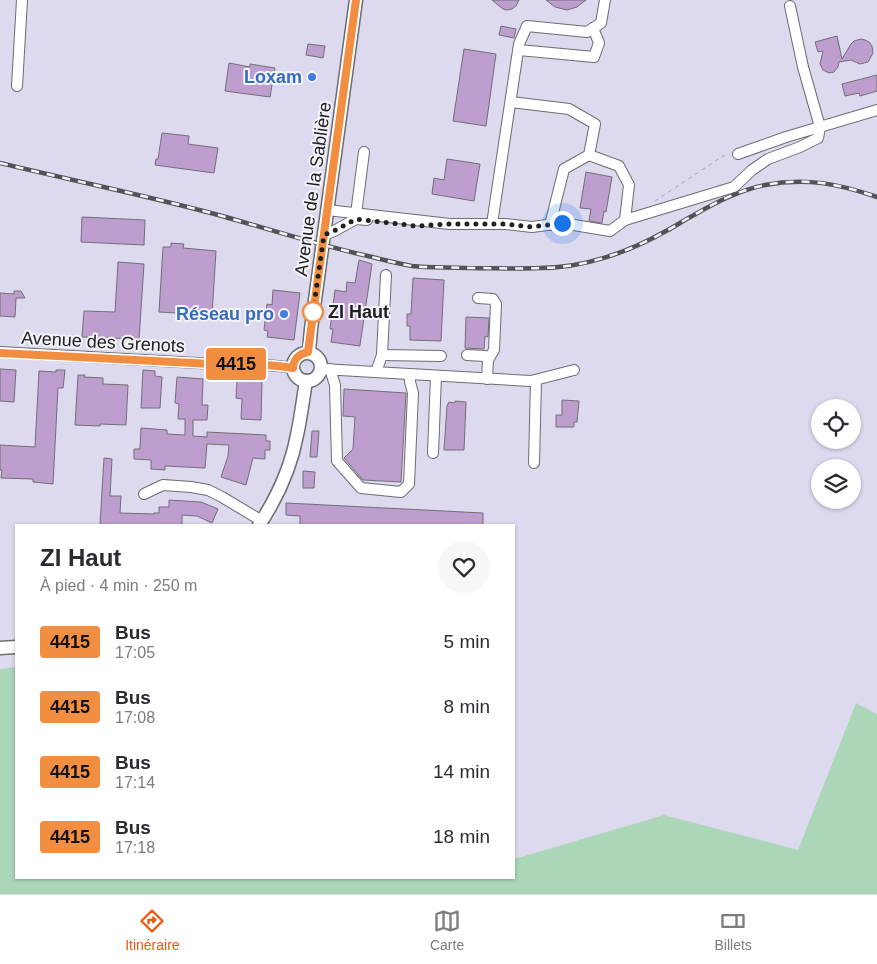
<!DOCTYPE html>
<html lang="fr">
<head>
<meta charset="utf-8">
<style>
	:root { --surface:#fff; --page:#f7f7f7; --text:#2b2b33; --muted:#7c7c81; --line:#e1e1e2; --accent:#ea580c }
	body { margin:0; font-family:Arial,sans-serif; background:var(--page); color:var(--text); height:100vh; display:flex; flex-direction:column; font-size:19px; white-space:nowrap }
	* { box-sizing:border-box; margin:0 }
	p { font-size:16px; color:var(--muted) }
	.icon { flex:none; width:28px; height:28px; fill:none; stroke:currentColor; stroke-width:2; stroke-linecap:round; stroke-linejoin:round }
	.map { position:relative; flex:1; overflow:hidden }
	.drawer { position:absolute; left:15px; top:524px; width:500px; height:355px; display:flex; flex-direction:column; background:var(--surface); border-radius:0px; box-shadow:0 1px 4px #0004 }
	.drawer>* { flex:none }
	.badge { padding:0 10px; border-radius:4px; font-size:18px; line-height:32px }
	.controls { position:absolute; left:811px; top:399px; display:grid; gap:10px }
	.controls a { display:grid; place-items:center; width:50px; height:50px; border-radius:50%; background:var(--surface); box-shadow:0 1px 4px #0004; font-size:25px }
	.you { position:absolute; width:25px; height:25px; margin:-12px; border:4px solid #fff; border-radius:50%; background:#1a73e8; box-shadow:0 0 0 8px #1a73e833 }
	.map>.badge { position:absolute; translate:-50% -50%; box-shadow:0 0 0 2px #fff }
	.round { display:grid; place-items:center; flex:none; width:52px; height:52px; border-radius:26px; background:var(--page) }
	.head { display:flex; align-items:center; justify-content:space-between; height:85px; padding:0 25px }
	h1 { font-size:24px; font-weight:800; line-height:38px }
	ul { padding:0; list-style:none }
	li { display:flex; align-items:center; gap:15px; height:65px; padding:0 25px }
	li div { flex:1 }
	li b { display:block; font-size:19px }
	li em { font-style:normal }
	li .badge { min-width:55px; font-weight:700; text-align:center }
	.menu { display:flex; justify-content:space-around; align-items:center; height:70px; border-top:1px solid var(--line); background:var(--surface); font-size:14px; color:var(--muted) }
	.menu a { display:grid; justify-items:center; gap:2px }
	.menu .selected { color:var(--accent) }
	.map>svg:first-child { display:block }
	.industrial { fill:#ddd9ef; fill-rule:evenodd }
	.green { fill:#abd6b7 }
	.building { fill:#be9ece; stroke:#726f74 }
	.lines { fill:none; stroke-linecap:round; stroke-linejoin:round }
	.minor-casing { stroke:#6d6c71; stroke-width:12 }
	.major-casing { stroke:#6d6c71; stroke-width:15 }
	.path { stroke:#a9a9ae; stroke-width:1; stroke-dasharray:4 4; stroke-linecap:butt }
	.minor { stroke:#fff; stroke-width:10 }
	.major { stroke:#fff; stroke-width:12 }
	.rail-casing { stroke:#535357; stroke-width:4.5 }
	.rail { stroke:#f3f3f9; stroke-width:2.5; stroke-dasharray:8; stroke-linecap:butt }
	.line-casing { stroke:#fff; stroke-width:11 }
	.line { stroke:#f28e42; stroke-width:8 }
	.walk { stroke:#202022; stroke-width:5; stroke-dasharray:0 9 }
	.shop-dot { fill:#3f7fe0; stroke:#f3f3f9; stroke-width:2 }
	.stop-dot { fill:#fff; stroke:#f28e42; stroke-width:2.5 }
	.labels { text-anchor:middle; dominant-baseline:central; stroke-width:4; stroke-linejoin:round; paint-order:stroke }
	.shop-label { font-size:18px; font-weight:bold; fill:#366cbe; stroke:#f3f3f9; text-anchor:end }
	.street-label { font-size:18px; fill:#202022; stroke:#f3f3f9 }
	.stop-label { font-size:18px; font-weight:bold; fill:#202022; stroke:#f3f3f9; text-anchor:start }
</style>
</head>
<body>
<div class="map">
<svg width="877" height="894" viewBox="0 0 877 894">
	<rect width="100%" height="100%" fill="#e6e6ec"/>
	<path class="industrial" d="M0,0h877v714l-21,-11 -58,148 -134,-36 -150,44v-334h-498v142l-16,2zM820,408h32v32h-32zM820,468h32v32h-32z"/>
	<polygon class="green" points="16,667 16,878 514,878 514,859 664,815 798,850 856,703 877,714 877,894 0,894 0,669"/>
	<g class="building">
		<polygon points="492,0 519,0 516,6 512,9 507,10 503,9"/>
		<polygon points="546,0 586,0 577,7 567,10 555,7"/>
		<polygon points="501,26 516,29 514,38 499,35"/>
		<polygon points="837,36 842,59 851,44 854,41 861,39 865,40 869,42 872,46 873,53 868,62 860,64 851,60 839,62 838,67 834,72 829,73 823,70 820,64 823,51 818,52 815,42"/>
		<polygon points="308,44 325,46 323,58 306,55"/>
		<polygon points="464,49 496,54 486,126 453,121"/>
		<polygon points="229,63 250,67 250,64 275,68 270,97 225,91"/>
		<polygon points="877,75 877,91 860,96 859,93 845,96 842,84"/>
		<polygon points="162,133 189,136 188,144 218,148 214,173 155,165 156,159 158,159"/>
		<polygon points="447,159 480,164 474,201 432,194 434,178 444,180"/>
		<polygon points="586,172 612,177 606,212 604,211 602,223 589,221 591,209 580,208"/>
		<polygon points="82,217 145,220 144,245 81,242"/>
		<polygon points="171,243 184,244 183,248 216,251 212,315 159,312 163,247 171,247"/>
		<polygon points="359,260 372,264 360,345 360,346 331,342 333,329 330,329 335,290 346,292 347,282 355,283"/>
		<polygon points="118,262 144,264 139,339 82,337 84,311 115,312"/>
		<polygon points="413,278 444,280 441,341 410,340 410,326 407,326 407,314 411,314"/>
		<polygon points="273,290 300,293 294,340 267,337 268,331 264,330 267,304 272,305"/>
		<polygon points="14,291 21,291 25,298 16,298 15,317 0,316 0,293 14,294"/>
		<polygon points="466,317 489,318 488,337 485,336 484,349 465,348"/>
		<polygon points="0,369 16,370 14,402 0,401"/>
		<polygon points="56,370 65,370 63,388 58,388 53,484 33,482 33,479 1,478 2,470 0,470 0,445 35,447 39,371 56,372"/>
		<polygon points="143,370 155,371 155,376 162,377 160,408 141,408"/>
		<polygon points="78,375 85,375 84,377 103,378 103,384 128,385 126,425 100,424 100,426 75,425"/>
		<polygon points="177,377 203,379 202,405 208,405 207,420 193,420 193,436 207,437 207,432 266,435 266,441 270,441 270,450 265,450 265,459 253,458 246,485 221,477 228,456 229,445 207,444 205,468 165,466 165,470 151,469 151,460 134,459 134,449 140,449 141,428 167,430 167,434 185,435 185,419 178,419 179,404 175,403"/>
		<polygon points="237,380 262,381 261,420 241,419 242,399 236,398"/>
		<polygon points="344,389 406,393 401,482 363,480 344,458 353,449 355,417 343,416"/>
		<polygon points="562,400 579,401 577,422 574,422 574,427 556,427 556,415 562,415"/>
		<polygon points="455,401 466,402 464,450 444,450 447,406 449,402 455,403"/>
		<polygon points="312,431 319,431 317,457 310,457"/>
		<polygon points="104,458 112,459 110,496 121,496 120,513 154,514 154,513 159,513 159,507 169,507 169,500 201,502 218,509 212,523 197,516 182,515 182,525 100,525"/>
		<polygon points="303,471 315,472 314,488 303,488"/>
		<polygon points="286,503 483,513 483,525 300,525 300,516 286,515"/>
	</g>
	<g class="lines">
		<defs>
			<g id="minor">
				<polyline points="519,50 594,57 599,43 593,28"/>
				<polyline points="17,86 22,0"/>
				<polyline points="511,102 569,109 595,124 589,155 564,169 550,225"/>
				<polyline points="738,154 786,137 877,110"/>
				<polyline points="589,155 619,166 629,185 625,220"/>
				<polyline points="327,210 450,224 505,224 532,227 562,223 610,231 625,220 734,187 752,170 768,159 800,147 818,138 820,127 803,67 790,6"/>
				<polyline points="356,214 364,152"/>
				<polyline points="492,224 519,44 527,26 587,32 601,23 605,0"/>
				<polyline points="324,235 334,231 356,219 367,220"/>
				<polyline points="478,298 493,299 496,304 494,350 488,360"/>
				<path d="M0,352l232,13c20,-2 41,0 61,3"/>
				<polyline points="382,355 441,356"/>
				<polyline points="467,355 485,356 488,360 487,379"/>
				<polyline points="322,369 531,381 574,370"/>
				<polyline points="330,369 335,385 337,461 361,488 401,492 409,484 413,393 410,382 410,374"/>
				<polyline points="376,372 382,355 386,275"/>
				<polyline points="433,453 436,376"/>
				<polyline points="534,463 536,381"/>
				<polyline points="144,494 163,485 191,487 208,490 222,497 262,521"/>
			</g>
			<g id="major">
				<polyline points="309,352 311,329 356,0"/>
				<circle cx="307" cy="367" r="14"/>
				<path d="M259,525c18,-27 32,-58 38,-90 4,-18 6,-36 9,-54"/>
				<polyline points="0,648 16,647"/>
			</g>
		</defs>
		<use href="#minor" class="minor-casing"/>
		<use href="#major" class="major-casing"/>
		<polyline class="path" points="655,201 723,156 730,155"/>
		<use href="#minor" class="minor"/>
		<use href="#major" class="major"/>
		<defs>
			<path id="rail" d="M0,163c74,18 149,33 222,53 46,13 91,27 137,38 18,4 35,9 53,12 18,2 37,1 55,2 25,0 49,1 73,0 44,0 89,-16 126,-37 10,-5 18,-11 28,-16 22,-13 46,-25 71,-30 41,-8 74,-1 112,12"/>
		</defs>
		<use href="#rail" class="rail-casing"/>
		<use href="#rail" class="rail"/>
	</g>
	<g class="lines">
		<defs>
			<path id="line" d="M0,353l232,12c20,-2 41,0 61,3 1,-10 6,-14 15,-16l3,-23 45,-329"/>
		</defs>
		<use href="#line" class="line-casing"/>
		<use href="#line" class="line"/>
		<polyline class="walk" points="313,312 324,235 334,231 356,219 416,226 450,224 505,224 532,227 562,223"/>
	</g>
	<g class="shop-dot">
		<circle cx="312" cy="77" r="5"/>
		<circle cx="284" cy="314" r="5"/>
	</g>
	<circle class="stop-dot" cx="313" cy="312" r="10"/>
	<g class="labels">
		<g class="shop-label">
			<text x="302" y="77">Loxam</text>
			<text x="274" y="314">Réseau pro</text>
		</g>
		<g class="street-label">
			<text transform="translate(313 189) rotate(-82)">Avenue de la Sablière</text>
			<text transform="translate(103 342) rotate(3)">Avenue des Grenots</text>
		</g>
		<g class="stop-label">
			<text x="328" y="312">ZI Haut</text>
		</g>
	</g>
</svg>
<div class="controls">
<a><svg class="icon" aria-label="locate" viewBox="0 0 24 24"><circle cx="12" cy="12" r="6"/><path d="M12 2v4M12 18v4M2 12h4M18 12h4"/></svg></a>
<a><svg class="icon" aria-label="layers" viewBox="0 0 24 24"><path d="M12 4l9 5-9 5-9-5zM3 14l9 5 9-5"/></svg></a>
</div>
<div class="you" style="left:562px;top:223px"></div>
<b class="badge" style="left:236px;top:364px;background:#f28e42;color:#111">4415</b>
<section class="drawer">
<div class="head"><div><h1>ZI Haut</h1><p>À pied · 4 min · 250 m</p></div><a class="round"><svg class="icon" aria-label="heart" viewBox="0 0 24 24"><path d="M12 20l-8-8c-3-5 5-10 8-4 3-6 11-1 8 4z"/></svg></a></div>
<ul>
<li><span class="badge" style="background:#f28e42;color:#111">4415</span><div><b>Bus</b><p>17:05</p></div><em>5 min</em></li>
<li><span class="badge" style="background:#f28e42;color:#111">4415</span><div><b>Bus</b><p>17:08</p></div><em>8 min</em></li>
<li><span class="badge" style="background:#f28e42;color:#111">4415</span><div><b>Bus</b><p>17:14</p></div><em>14 min</em></li>
<li><span class="badge" style="background:#f28e42;color:#111">4415</span><div><b>Bus</b><p>17:18</p></div><em>18 min</em></li>
</ul>
</section>
</div>
<nav class="menu">
<a class="selected"><svg class="icon" aria-label="directions" viewBox="0 0 24 24"><path d="M12 3l9 9-9 9-9-9zM9 14v-3h6M13 9l2 2-2 2"/></svg>Itinéraire</a>
<a><svg class="icon" aria-label="map" viewBox="0 0 24 24"><path d="M3 6l6-2 6 2 6-2v14l-6 2-6-2-6 2zM9 4v14M15 6v14"/></svg>Carte</a>
<a><svg class="icon" aria-label="tickets" viewBox="0 0 24 24"><path d="M3 7h18v10H3zM15 7v10"/></svg>Billets</a>
</nav>
</body>
</html>
